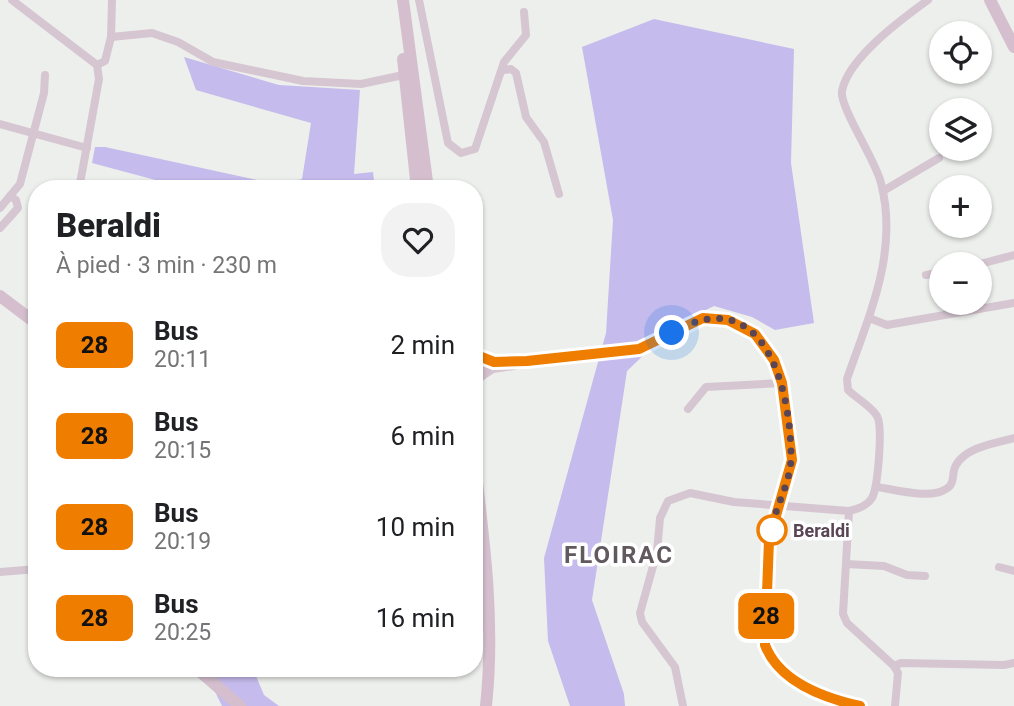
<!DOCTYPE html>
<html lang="fr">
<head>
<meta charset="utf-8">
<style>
	:root { --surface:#fff; --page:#f2f2f2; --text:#202124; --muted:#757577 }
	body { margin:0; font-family:Roboto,sans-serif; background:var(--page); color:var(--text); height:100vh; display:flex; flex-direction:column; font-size:26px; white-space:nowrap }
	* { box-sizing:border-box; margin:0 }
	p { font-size:23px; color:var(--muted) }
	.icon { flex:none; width:38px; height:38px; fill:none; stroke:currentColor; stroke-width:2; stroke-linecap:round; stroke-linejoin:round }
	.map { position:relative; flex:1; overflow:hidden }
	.sheet { position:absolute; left:28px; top:180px; width:455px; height:497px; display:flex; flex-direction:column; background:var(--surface); border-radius:28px; box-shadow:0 2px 5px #0004 }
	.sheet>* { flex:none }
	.badge { padding:0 14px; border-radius:10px; font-size:24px; line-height:46px }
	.buttons { position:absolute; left:929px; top:21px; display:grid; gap:14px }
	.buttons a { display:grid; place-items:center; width:63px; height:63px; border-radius:50%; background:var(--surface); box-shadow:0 2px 5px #0004; font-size:35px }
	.you { position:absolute; width:35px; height:35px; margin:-18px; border:5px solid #fff; border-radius:50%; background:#1a73e8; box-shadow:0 0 0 10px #1a73e833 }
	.map>.badge { position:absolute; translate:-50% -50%; box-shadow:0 0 0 4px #fff }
	.round { display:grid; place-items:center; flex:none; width:74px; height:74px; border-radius:28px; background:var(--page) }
	.overview { display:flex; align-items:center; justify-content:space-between; height:119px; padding:0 28px }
	h1 { font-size:33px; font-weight:800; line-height:52px }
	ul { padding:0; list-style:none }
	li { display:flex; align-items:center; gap:21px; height:91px; padding:0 28px }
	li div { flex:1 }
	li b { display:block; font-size:26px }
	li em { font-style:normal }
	li .badge { min-width:77px; font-weight:700; text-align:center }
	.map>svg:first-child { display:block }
	.green { fill:#c5bbec }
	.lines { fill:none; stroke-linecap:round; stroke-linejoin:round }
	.street { stroke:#d6c6d2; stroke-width:8 }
	.secondary { stroke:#d5bfce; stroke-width:12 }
	.line-casing { stroke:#fff; stroke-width:16 }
	.line { stroke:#ee7d00; stroke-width:10 }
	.walk { stroke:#594553; stroke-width:7; stroke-dasharray:0 12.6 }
	.stop-dot { fill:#fff; stroke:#ee7d00; stroke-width:3.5 }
	.labels { text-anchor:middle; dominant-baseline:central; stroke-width:7; stroke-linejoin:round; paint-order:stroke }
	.stop-label { font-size:18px; font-weight:bold; fill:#594553; stroke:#fff; text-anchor:start }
	.district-label { font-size:24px; font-weight:bold; letter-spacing:2px; fill:#61595e; stroke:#fff }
</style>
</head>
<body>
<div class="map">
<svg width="1014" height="706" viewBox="0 0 1014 706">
	<rect width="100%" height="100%" fill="#edefec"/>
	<g class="green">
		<polygon points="654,19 794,49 791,163 814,323 775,330 752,317 714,306 675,325 627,371 592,600 624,694 625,706 570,706 548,641 544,558 606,333 613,220 582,47"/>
		<polygon points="184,57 279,85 360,90 354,174 373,172 375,189 189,189 92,163 95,147 105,147 280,185 302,179 311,123 196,90"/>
		<polygon points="204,669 253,669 264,695 279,706 222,706"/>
	</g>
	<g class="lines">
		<g class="street">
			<polyline points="12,0 97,65 99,79 79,189"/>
			<polyline points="419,0 448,143 461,153 475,149 504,62 526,35 524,12"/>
			<polyline points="111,37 152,33 178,42 213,62 303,81 361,84 408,74"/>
			<polyline points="97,65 105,61 111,37 112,0"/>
			<polyline points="504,70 511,69 516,73 526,117 544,142 559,194"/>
			<polyline points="0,124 87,148"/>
			<polyline points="883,191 939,158"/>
			<polyline points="0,208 20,184 44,93 45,75"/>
			<polyline points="0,228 18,208 16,200 10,196"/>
			<polyline points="980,264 1014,255"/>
			<polyline points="926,275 942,272"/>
			<polyline points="946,303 948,314"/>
			<polyline points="28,318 37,299"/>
			<polyline points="869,318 887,325 1014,303"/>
			<path d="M482,359c22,7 134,-4 159,-11 46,-13 71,-58 119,-8 23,25 35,89 31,122 -3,26 -17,50 -21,77 -5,26 -7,79 -5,106 13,37 59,53 94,61"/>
			<polyline points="484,375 493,369 514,366"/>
			<polyline points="688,409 706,387 782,383"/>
			<path d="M876,487c18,2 54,13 70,2 10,-5 5,-16 10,-24 10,-18 40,-22 58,-27"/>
			<polyline points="849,511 843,614 847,623 894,666 898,673 895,706"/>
			<polyline points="846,564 884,566 907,575 925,576"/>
			<polyline points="999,567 1014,571"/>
			<polyline points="0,572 37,569"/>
			<polyline points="894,666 901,663 1004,665 1014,663"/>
			<path d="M683,706l-8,-39 -33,-45 -2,-9 17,-61 3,-34 8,-17 22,-8 44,9 115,9c9,-2 18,-5 23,-13 6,-11 11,-72 5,-82 -6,-10 -21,-18 -29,-26l-1,-11c22,-64 52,-127 34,-196 -5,-22 -42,-77 -39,-92 6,-33 60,-72 86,-91"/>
		</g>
		<g class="secondary">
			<polyline points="403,0 428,189"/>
			<polyline points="990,0 1014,47"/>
			<polyline points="403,59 417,189"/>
			<polyline points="0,296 37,324"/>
			<polyline points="474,354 482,359 485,370 474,382"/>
			<path d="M474,458c10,82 21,165 12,248"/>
			<polyline points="196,668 240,706"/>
		</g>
	</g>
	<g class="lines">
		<defs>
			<path id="line" d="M474,354l20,8 33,-1 112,-12 64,-31 25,2 27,14 19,26 8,23 10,77 -23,80 -4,105c14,37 59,53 95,61"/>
		</defs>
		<use href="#line" class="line-casing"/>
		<use href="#line" class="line"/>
		<path class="walk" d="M672,333c91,-54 119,54 119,124 0,26 -16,48 -19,73"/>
	</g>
	<circle class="stop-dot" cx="772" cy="530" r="14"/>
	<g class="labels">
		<g class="stop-label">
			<text x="793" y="530">Beraldi</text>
		</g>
		<g class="district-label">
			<text x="619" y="555">FLOIRAC</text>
		</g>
	</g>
</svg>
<div class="buttons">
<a><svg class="icon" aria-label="locate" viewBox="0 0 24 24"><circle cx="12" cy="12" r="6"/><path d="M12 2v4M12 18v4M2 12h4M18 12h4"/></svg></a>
<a><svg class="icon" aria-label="layers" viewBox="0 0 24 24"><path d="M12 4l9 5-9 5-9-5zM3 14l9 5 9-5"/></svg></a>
<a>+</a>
<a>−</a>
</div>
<div class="you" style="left:672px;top:333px"></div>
<b class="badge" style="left:766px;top:616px;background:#ee7d00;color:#111">28</b>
<section class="sheet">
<div class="overview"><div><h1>Beraldi</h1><p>À pied · 3 min · 230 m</p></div><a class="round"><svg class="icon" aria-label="heart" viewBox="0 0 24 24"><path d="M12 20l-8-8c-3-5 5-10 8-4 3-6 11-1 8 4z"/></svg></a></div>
<ul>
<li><span class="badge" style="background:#ee7d00;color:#111">28</span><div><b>Bus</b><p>20:11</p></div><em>2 min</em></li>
<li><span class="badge" style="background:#ee7d00;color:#111">28</span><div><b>Bus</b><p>20:15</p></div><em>6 min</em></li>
<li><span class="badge" style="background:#ee7d00;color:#111">28</span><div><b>Bus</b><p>20:19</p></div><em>10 min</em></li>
<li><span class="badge" style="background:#ee7d00;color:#111">28</span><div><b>Bus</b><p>20:25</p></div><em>16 min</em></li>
</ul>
</section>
</div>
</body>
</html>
